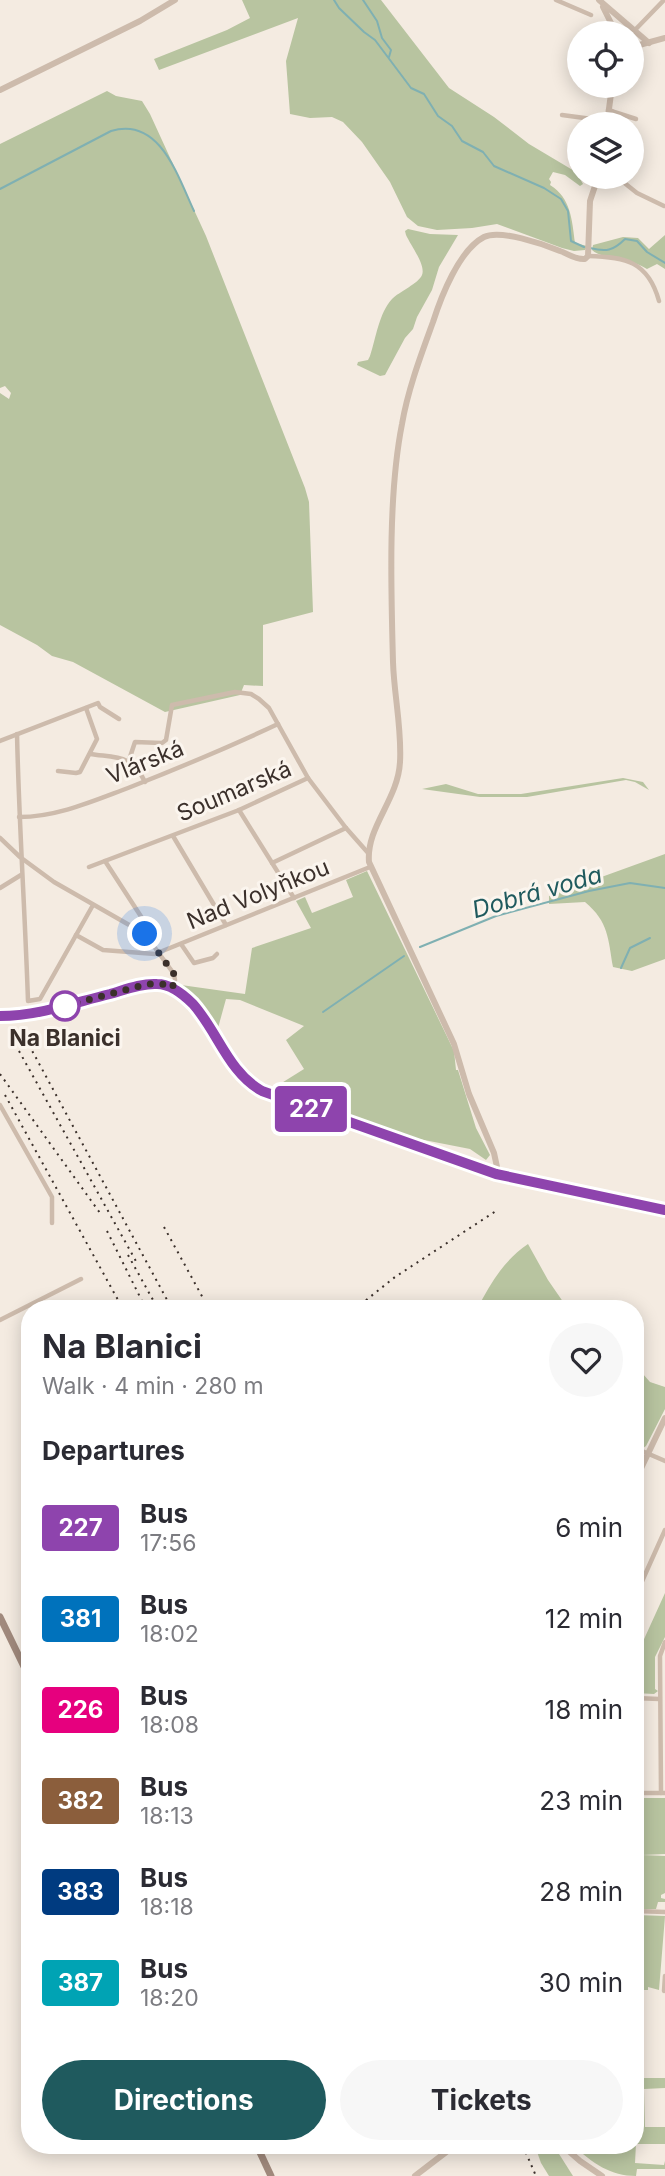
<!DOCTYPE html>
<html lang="en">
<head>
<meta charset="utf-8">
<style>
	:root { --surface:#fff; --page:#f7f7f7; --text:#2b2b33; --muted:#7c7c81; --accent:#1f5a5e }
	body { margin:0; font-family:Inter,sans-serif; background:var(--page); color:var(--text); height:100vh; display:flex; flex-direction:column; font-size:26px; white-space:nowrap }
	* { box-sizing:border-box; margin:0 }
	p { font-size:23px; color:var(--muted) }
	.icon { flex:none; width:38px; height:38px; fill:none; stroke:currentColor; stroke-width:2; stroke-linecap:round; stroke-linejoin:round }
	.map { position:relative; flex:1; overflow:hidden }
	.panel { position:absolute; left:21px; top:1300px; width:623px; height:854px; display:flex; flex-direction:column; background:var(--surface); border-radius:28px; box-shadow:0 4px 18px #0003 }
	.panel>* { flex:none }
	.badge { padding:0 14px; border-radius:5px; font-size:24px; line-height:46px }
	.fabs { position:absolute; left:567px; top:21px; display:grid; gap:14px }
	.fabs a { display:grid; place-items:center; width:77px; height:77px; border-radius:50%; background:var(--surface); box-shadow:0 4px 18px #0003; font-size:35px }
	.you { position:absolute; width:35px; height:35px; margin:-18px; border:5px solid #fff; border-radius:50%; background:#1a73e8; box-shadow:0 0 0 10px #1a73e833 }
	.map>.badge { position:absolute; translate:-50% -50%; box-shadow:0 0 0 4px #fff }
	h2 { padding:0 21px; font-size:26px; line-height:63px }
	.round { display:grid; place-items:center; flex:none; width:74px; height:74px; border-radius:37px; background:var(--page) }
	.overview { display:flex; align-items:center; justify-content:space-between; height:119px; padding:0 21px }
	h1 { font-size:33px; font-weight:700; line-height:52px }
	.button { display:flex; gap:14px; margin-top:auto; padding:14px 21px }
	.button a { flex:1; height:80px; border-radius:42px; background:var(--accent); color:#fff; font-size:28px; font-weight:700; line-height:80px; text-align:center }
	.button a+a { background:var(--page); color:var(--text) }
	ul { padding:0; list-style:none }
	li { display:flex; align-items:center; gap:21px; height:91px; padding:0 21px }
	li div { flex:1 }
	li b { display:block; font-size:26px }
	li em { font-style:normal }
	li .badge { min-width:77px; font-weight:700; text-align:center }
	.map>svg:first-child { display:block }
	.green { fill:#b8c4a0 }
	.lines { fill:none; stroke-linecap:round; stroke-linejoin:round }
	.stream { stroke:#7fb0b2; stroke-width:2 }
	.minor { stroke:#cdbbac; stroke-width:4.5 }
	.tertiary { stroke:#cdbbac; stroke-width:6 }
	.secondary { stroke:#a18a7d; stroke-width:7 }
	.rail { stroke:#3b302b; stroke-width:2; stroke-dasharray:2 5; stroke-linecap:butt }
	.line-casing { stroke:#fff; stroke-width:16 }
	.line { stroke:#8e44ad; stroke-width:10 }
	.walk { stroke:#3b302b; stroke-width:7; stroke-dasharray:0 12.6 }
	.stop-dot { fill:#fff; stroke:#8e44ad; stroke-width:3.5 }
	.labels { text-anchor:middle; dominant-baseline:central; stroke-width:6; stroke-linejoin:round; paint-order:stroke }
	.street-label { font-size:23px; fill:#3b302b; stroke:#fbf5ee }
	.stop-label { font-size:23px; font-weight:bold; fill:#3b302b; stroke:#fbf5ee }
	.water-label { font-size:24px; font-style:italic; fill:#1f5a5e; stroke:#fbf5ee }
</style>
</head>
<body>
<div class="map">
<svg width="665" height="2176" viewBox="0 0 665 2176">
	<rect width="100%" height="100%" fill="#f4ebe1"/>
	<g class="green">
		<path d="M242,0h139l68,88 45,29 35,27 47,28 7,12 -3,2 -15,-11 -12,-3 -4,7 2,3 -1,3c21,13 22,35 25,58l12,3 -2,4 -11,1 -12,-3 -65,-24 -25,4 -35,2 -19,-4 -11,-9 -17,-35 -28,-40 -19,-20 -11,-5 -22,1 -20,-4 -4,-53 12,-43 -139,52 -5,-11 73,-29 23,-12z"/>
		<polygon points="107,91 116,96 142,101 150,114 206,236 305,488 309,502 313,612 263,625 263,686 244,685 240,695 165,712 73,662 52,656 37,645 0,625 0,393 9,399 11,393 5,386 0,388 0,144"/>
		<path d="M408,229l22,5 28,1 -19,32 -7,23 -15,27 -4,12 -8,9 -20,37 -5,1 -23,-11 1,-3 10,-2 2,-4c6,-18 9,-43 22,-57 7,-7 27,-16 30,-24 4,-10 -11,-29 -16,-40l-1,-4z"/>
		<path d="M665,235v34l-8,-5 -10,5c-16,-11 -44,-9 -55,-19l1,-5 30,-8 15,1 11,11z"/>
		<polygon points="623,778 643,782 649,790 635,782 626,780 527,797 480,797 422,789 446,784 478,794 521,794"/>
		<path d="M665,854v105l-33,12 -19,-4c-5,-28 -4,-45 -28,-65l-36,2v-8z"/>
		<polygon points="367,871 454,1051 456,1070 458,1070 476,1128 490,1155 486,1160 470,1149 419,1139 272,1089 304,1069 286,1040 304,1026 240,1000 226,999 218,1028 181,985 245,994 252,948 311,928 296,901 305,897 312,913 353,897 346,880"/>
		<path d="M528,1244l20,36 20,29h-91c14,-26 26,-48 51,-65z"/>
		<polygon points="635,1365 650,1382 665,1387 665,1409 646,1446 643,1448 635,1444 640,1422 640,1404"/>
		<polygon points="665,1593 665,1637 655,1657 655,1689 658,1691 654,1694 635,1693 635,1659"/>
		<polygon points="635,1798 665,1798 665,1854 642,1855 665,1856 665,1893 661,1895 661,1898 665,1899 665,1902 658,1902 656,1909 635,1909 635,1906 639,1905 639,1900 635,1900"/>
		<polygon points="635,1915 665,1916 659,1990 648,1987 648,1990 635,1990"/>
		<path d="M637,2078h28v10l-21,1 1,38h20v17h-29l-1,19 29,2 1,-4v8h-28l-1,7c-25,0 -44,-13 -62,-30h61z"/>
		<polygon points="535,2146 554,2146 573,2176 549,2176 541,2163"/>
	</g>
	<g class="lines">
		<g class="stream">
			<polyline points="334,0 339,8 364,32 375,40 411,88 424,94 438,116 452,126 462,141 483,152 494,166 544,188 561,199 568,211 571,241 584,247"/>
			<polyline points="363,0 377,21 382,38 391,50 389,57"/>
			<path d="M0,189l111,-58c49,-15 67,46 83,80"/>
			<path d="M590,248c16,4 23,3 35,-9l12,2 10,11 18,11"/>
			<polyline points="420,947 496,916 589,891 630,883 665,888"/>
			<polyline points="621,968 630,948 650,938"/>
			<polyline points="323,1012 404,956"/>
		</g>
		<g class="minor">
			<polyline points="556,0 591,15"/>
			<polyline points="634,31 664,0"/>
			<polyline points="608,110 636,119"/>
			<polyline points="612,111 617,124"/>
			<polyline points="562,115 607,121"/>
			<polyline points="617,177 637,193 664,206"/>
			<path d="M588,256c37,1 60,5 71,45"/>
			<path d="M17,734c2,90 8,178 11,267l12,-2 53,-94"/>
			<polyline points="0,741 98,703 100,707 119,719"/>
			<path d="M90,754c26,4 42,0 55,28"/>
			<polyline points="129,760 135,742 162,743 166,740 172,705 235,692 251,694 259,699 269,708 308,778 346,828 369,854"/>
			<polyline points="58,771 76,773 80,772 97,739 86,708"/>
			<polyline points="239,810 294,898"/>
			<path d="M19,817c38,0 74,-16 109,-29 51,-20 101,-41 150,-64"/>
			<polyline points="173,836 226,925"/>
			<polyline points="0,838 20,857 54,882 145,934 174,974 175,980 172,988"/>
			<polyline points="105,861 142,918 145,933"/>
			<polyline points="272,863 346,828"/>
			<polyline points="89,867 239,810 308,778"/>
			<polyline points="0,888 21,875"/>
			<polyline points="76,935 103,950 155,954 370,867"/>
			<polyline points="181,944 194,963 213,958 217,954"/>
			<polyline points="0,1105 52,1197 52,1223"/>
			<polyline points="0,1320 81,1279"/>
			<polyline points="635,1448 665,1461"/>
			<polyline points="635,1597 665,1530"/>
			<polyline points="635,1698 659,1699"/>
			<polyline points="635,1793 665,1793"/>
			<polyline points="661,1793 660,1656 665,1642"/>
			<polyline points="635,1911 665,1912"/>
			<polyline points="664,1991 665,1976"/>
		</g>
		<g class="tertiary">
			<polyline points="599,0 649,43"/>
			<polyline points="603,7 616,33"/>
			<polyline points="632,47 665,38"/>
			<polyline points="0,90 140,21 175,0"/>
			<polyline points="607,124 612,86"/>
			<path d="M496,1174l1,-7 -3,-14 -25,-59 -15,-50 -85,-182c-3,-35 29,-62 31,-100 2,-33 -6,-67 -7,-100 -2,-74 -5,-167 9,-238 6,-35 19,-69 31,-102 8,-25 26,-72 51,-85 16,-8 59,7 76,14 9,3 15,9 25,8l3,-3 2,-55 8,-24"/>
			<polyline points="635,1481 665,1418"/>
			<polyline points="563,2146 580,2161 602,2176"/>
			<polyline points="415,2176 454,2146"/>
		</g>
		<g class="secondary">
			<path d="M0,1016c38,0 73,-13 110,-22 14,-4 31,-11 47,-10 15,0 30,13 40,24 22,27 32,66 65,83l234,83 169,36"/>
			<polyline points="0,1617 30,1679"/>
			<polyline points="257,2146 271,2176"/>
		</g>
		<g class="rail">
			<polyline points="29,1045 172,1309"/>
			<polyline points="19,1051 137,1263"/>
			<polyline points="0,1074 100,1213"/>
			<polyline points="5,1095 123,1309"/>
			<polyline points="164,1227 209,1309"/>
			<polyline points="107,1231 146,1309"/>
			<polyline points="128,1255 158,1309"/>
			<polyline points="355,1309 395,1277 496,1211"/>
			<polyline points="523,2146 536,2176"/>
		</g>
	</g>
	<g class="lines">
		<defs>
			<path id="line" d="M0,1016c38,0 73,-13 110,-22 14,-4 31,-11 47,-10 13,0 27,11 36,20 25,28 35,68 69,87l234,83 169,36"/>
		</defs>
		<use href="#line" class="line-casing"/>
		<use href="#line" class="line"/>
		<polyline class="walk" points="65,1006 147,984 162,984 172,988 175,980 174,974 145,934"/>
	</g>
	<circle class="stop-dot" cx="65" cy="1006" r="14"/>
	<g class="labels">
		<g class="street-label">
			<text transform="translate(145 762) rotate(-22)">Vlárská</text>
			<text transform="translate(234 791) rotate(-23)">Soumarská</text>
			<text transform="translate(258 894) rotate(-22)">Nad Volyňkou</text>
		</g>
		<g class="stop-label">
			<text x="65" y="1038">Na Blanici</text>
		</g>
		<g class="water-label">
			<text transform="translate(537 892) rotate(-16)">Dobrá voda</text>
		</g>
	</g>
</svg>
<div class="fabs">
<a><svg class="icon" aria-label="locate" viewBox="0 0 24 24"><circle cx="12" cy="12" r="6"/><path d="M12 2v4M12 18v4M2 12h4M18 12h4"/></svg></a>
<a><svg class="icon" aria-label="layers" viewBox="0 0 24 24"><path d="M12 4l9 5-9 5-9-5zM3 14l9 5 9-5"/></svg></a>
</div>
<div class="you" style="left:145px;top:934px"></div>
<b class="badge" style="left:311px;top:1109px;background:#8e44ad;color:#fff">227</b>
<section class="panel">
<div class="overview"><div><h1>Na Blanici</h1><p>Walk · 4 min · 280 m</p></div><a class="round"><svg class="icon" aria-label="heart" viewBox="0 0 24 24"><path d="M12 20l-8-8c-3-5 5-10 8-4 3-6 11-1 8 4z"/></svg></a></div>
<h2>Departures</h2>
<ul>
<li><span class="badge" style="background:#8e44ad;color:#fff">227</span><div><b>Bus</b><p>17:56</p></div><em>6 min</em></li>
<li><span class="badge" style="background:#0072bc;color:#fff">381</span><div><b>Bus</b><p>18:02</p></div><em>12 min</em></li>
<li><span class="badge" style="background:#e6007e;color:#fff">226</span><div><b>Bus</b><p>18:08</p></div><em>18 min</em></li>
<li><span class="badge" style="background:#8b5e3c;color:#fff">382</span><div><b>Bus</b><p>18:13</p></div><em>23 min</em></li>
<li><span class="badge" style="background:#003b80;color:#fff">383</span><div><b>Bus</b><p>18:18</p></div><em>28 min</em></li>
<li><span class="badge" style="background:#00a3b4;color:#fff">387</span><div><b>Bus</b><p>18:20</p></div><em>30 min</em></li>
</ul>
<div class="button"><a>Directions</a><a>Tickets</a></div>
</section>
</div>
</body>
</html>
